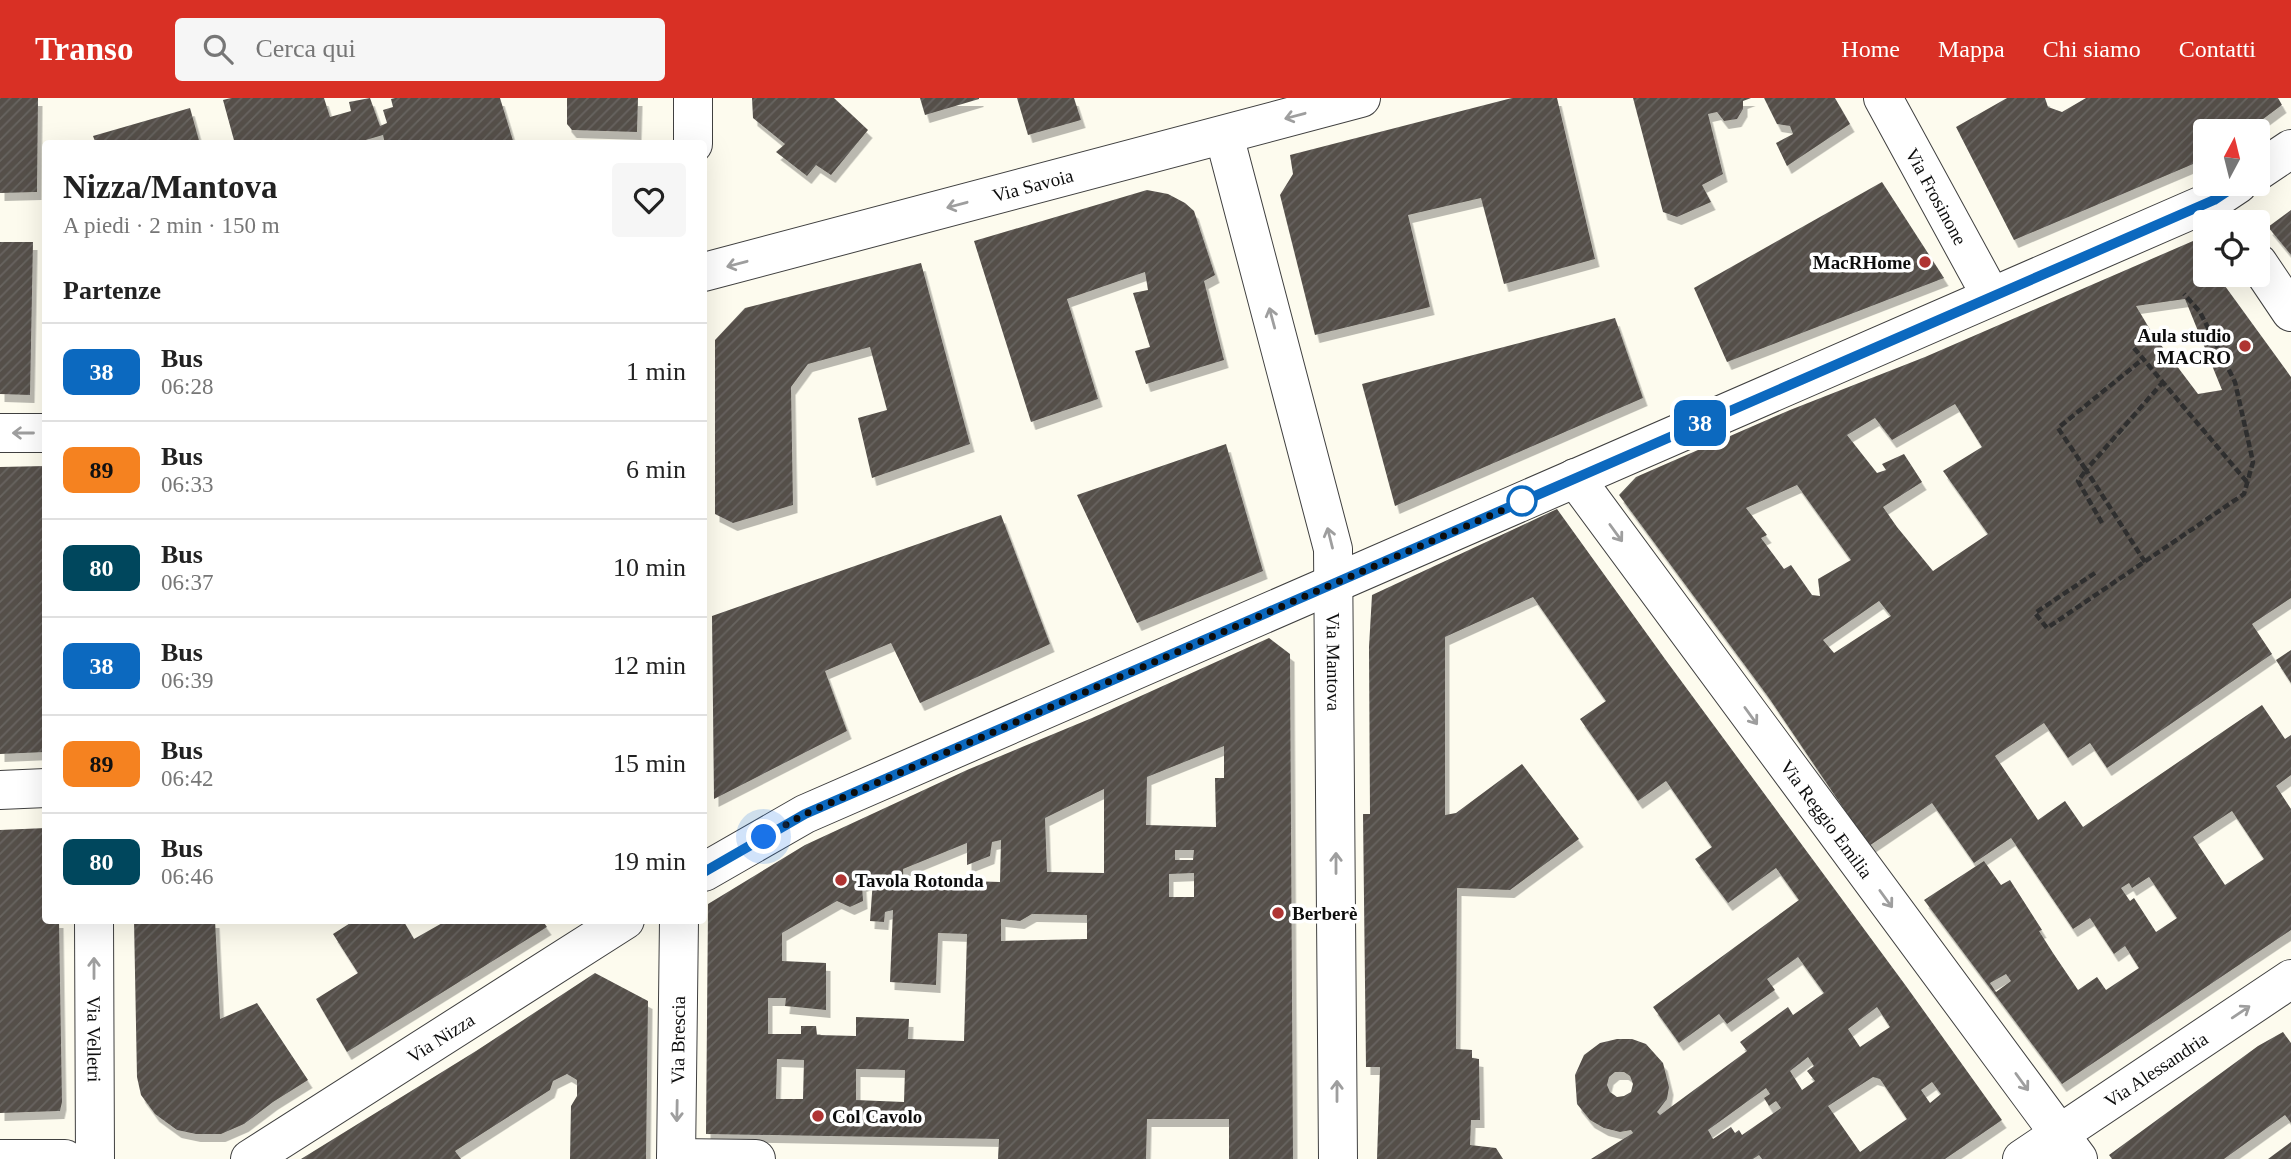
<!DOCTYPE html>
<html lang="it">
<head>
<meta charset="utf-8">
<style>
	:root { --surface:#fff; --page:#f6f6f6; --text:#222; --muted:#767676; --line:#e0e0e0; --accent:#d93025 }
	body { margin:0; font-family:Georgia,serif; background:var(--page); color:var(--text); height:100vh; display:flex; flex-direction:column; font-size:26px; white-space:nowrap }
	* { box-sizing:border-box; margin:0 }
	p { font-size:23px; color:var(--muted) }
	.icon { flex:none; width:38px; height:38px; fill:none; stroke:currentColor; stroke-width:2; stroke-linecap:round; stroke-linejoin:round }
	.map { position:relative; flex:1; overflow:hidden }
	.drawer { position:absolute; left:42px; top:42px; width:665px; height:784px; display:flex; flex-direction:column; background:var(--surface); border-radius:7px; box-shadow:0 7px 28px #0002 }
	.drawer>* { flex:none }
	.badge { padding:0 14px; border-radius:10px; font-size:24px; line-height:46px }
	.needle { width:46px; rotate:7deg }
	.controls { position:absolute; left:2193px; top:21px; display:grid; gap:14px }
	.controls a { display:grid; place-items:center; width:77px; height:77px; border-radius:7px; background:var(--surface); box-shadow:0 7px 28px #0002; font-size:35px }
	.you { position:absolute; width:35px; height:35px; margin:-18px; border:5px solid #fff; border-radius:50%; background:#1a73e8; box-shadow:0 0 0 10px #1a73e833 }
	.map>.badge { position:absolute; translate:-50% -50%; box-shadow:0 0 0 4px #fff }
	h2 { padding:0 21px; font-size:26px; line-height:63px }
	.round { display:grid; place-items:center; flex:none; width:74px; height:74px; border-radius:7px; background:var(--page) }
	.overview { display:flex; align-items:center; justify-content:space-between; height:119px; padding:0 21px }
	h1 { font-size:33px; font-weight:700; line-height:52px }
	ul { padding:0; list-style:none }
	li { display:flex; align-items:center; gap:21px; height:98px; padding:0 21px; border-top:2px solid var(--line) }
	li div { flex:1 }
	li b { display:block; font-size:26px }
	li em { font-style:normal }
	li .badge { min-width:77px; font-weight:700; text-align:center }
	header { display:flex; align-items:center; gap:42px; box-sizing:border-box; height:98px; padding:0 35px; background:var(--accent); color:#fff }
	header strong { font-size:33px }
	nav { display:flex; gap:38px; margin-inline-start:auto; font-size:24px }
	.search { width:490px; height:63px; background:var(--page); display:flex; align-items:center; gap:18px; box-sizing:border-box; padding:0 24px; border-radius:7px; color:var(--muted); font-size:26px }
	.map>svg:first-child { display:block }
	.building { fill:url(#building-hatch); fill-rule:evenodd; filter:url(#shadow) }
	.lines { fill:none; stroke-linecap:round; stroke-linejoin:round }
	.street-casing { stroke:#404040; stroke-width:40 }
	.path { stroke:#2f2f2f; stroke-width:4.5; stroke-dasharray:7 3.5; stroke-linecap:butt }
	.street { stroke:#fff; stroke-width:38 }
	.oneway { stroke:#9e9e9e }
	.line-casing { stroke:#fff; stroke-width:16 }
	.line { stroke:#0c69bf; stroke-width:10 }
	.walk { stroke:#0d0d0d; stroke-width:7; stroke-dasharray:0 12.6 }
	.poi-dot { fill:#af3432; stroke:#fff; stroke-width:2.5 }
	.stop-dot { fill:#fff; stroke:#0c69bf; stroke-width:3.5 }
	.labels { text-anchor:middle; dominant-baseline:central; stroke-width:7; stroke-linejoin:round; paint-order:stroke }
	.street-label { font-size:19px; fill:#0d0d0d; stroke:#fff }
	.poi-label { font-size:19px; font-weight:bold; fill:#0d0d0d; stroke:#fff; text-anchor:start }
</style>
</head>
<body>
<header>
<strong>Transo</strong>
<div class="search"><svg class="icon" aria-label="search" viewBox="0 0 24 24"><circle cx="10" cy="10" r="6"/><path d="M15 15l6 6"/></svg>Cerca qui</div>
<nav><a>Home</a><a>Mappa</a><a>Chi siamo</a><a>Contatti</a></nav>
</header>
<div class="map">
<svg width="2291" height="1061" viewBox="0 0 2291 1061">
	<defs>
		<pattern id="building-hatch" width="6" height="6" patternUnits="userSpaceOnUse" patternTransform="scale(1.75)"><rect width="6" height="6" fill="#544f4a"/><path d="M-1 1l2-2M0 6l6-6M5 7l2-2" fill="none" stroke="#686460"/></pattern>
		<filter id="shadow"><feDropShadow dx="4.5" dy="8" stdDeviation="0" flood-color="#0004"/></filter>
	</defs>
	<rect width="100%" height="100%" fill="#fdfbee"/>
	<g class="building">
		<polygon points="0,0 38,0 37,94 0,95"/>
		<polygon points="231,0 324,0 330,19 351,13 349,4 370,0 380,28 387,25 383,12 393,9 391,1 395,0 500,0 514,46 385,46 383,37 352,46 304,46 303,42 292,46 235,46 223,2"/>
		<polygon points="567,0 638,0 637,34 572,32 567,26"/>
		<polygon points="752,0 834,0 868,32 831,77 816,67 807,78 776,54 785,46 753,20"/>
		<polygon points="920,0 979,0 979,1 925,17"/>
		<polygon points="1017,0 1074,0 1081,22 1028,37"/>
		<polygon points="1512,0 1557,0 1595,161 1504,186 1481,100 1408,117 1430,209 1315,237 1280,97 1293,76 1290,57"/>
		<polygon points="1633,0 1751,0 1743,3 1743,11 1737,21 1724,23 1717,14 1708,16 1723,76 1702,87 1711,104 1677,119 1663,114"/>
		<polygon points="1764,0 1835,0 1850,26 1787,68 1776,45 1793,36 1790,28 1777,26"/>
		<polygon points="2007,0 2045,0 2048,9 2062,14 2086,0 2278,0 2282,7 2247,33 2205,33 2205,61 2014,142 1956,29"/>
		<polygon points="190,10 200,46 96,46 93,38"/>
		<polygon points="1882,84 1944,180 1727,264 1694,190"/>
		<polygon points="1147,92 1168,96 1185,105 1194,113 1215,177 1204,183 1224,262 1146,286 1135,253 1150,249 1133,195 1148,192 1145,174 1067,201 1098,301 1031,324 974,143"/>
		<polygon points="2291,112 2291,157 2268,129"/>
		<path d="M2193,143l12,17v17h12l74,102v221l-39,26 20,30 -165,114 -17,-25 -22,15 -24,-35 -49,33 43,64 27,-19 18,26 179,-122 23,34 6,-4v40l-15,11 15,23v121l-229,154 -138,-184 60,-39 17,24 9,-5 32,50 -3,1 14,22 25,37 19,-13 9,13 33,-22 -14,-22 -11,8 -24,-36 -17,11 -62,-91 -37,25 -42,-60 -63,43 -100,-148 -150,-203 17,-18 154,-67 135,-53zM2185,201l37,91 -24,4 -46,-61 -16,-27zM1955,306l27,43 -39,24 45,63 -55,37 -36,-44 -14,-20 39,-25 -18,-28 -22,10 4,6 -9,3 -30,-38 28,-17 17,22zM1797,387l54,75 -33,19 2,17 -8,-1 -21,-30 -7,4 -23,-31 6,-3 -21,-27zM1879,503l12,15 -57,37 -11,-13zM2232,713l32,48 -39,26 -32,-48zM2149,779l28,41 -21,14 -22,-34 -4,3 -9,-13 8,-5 3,5zM2006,876l5,7 -15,11 -6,-9z"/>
		<polygon points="0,144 33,144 30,297 0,296"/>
		<polygon points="921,165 970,346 872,380 858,320 887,312 870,249 808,266 791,289 793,407 733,425 715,416 715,242 745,210"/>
		<polygon points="1615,220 1643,300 1395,408 1362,286"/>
		<polygon points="1226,346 1263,473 1137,525 1077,397"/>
		<polygon points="46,368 46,654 0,656 0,369"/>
		<path d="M1557,411l108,150 241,327 96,134 -57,39h-183l-3,-4 -6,4h-162l42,-26 -2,-3 -11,2 -16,-4 -14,-8 -13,-16 -2,-29 9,-20 16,-12 17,-4h15l14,5 17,19 6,24 -2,12 -10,13 3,3 87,-64 -7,-9 48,-35 5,8 31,-22 -26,-36 -31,22 8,11 -48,34 -8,-10 -40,29 -26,-36 146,-107 -23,-32 -48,35 -33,-44 17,-12 -46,-66 -28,20 -58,-82 26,-18 -73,-104 -88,40v178l11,-2 66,-49 57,75 -69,51 -53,-2 -1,161 16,1v8l7,1 1,61h-9l-1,25 26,3 7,11h-126l3,-92h-14l-3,-253h7l-1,-167 3,-52zM1877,909l13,20 -30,20 -12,-18zM1808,959l6,9 -7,5 8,10 -13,9 -12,-19zM1615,974h9l6,4 3,8 -2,8 -7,4 -7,1 -7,-5 -3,-7 2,-8zM1873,979l7,2 27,40 -47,33 -32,-46zM1932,984l9,12 -11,9 -9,-13zM1766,990l4,6 -6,4 5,8 7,-5 5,7 -39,27 -3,-5 -4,3 -4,-6 -18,12 -5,-9z"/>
		<polygon points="1001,417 1050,546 920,605 891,545 825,573 847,633 714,701 712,518"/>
		<path d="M1269,540l21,16 3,505h-64v-40h-82l-1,40h-148l1,-20 -293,-5 2,-230 97,-59 162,-75 125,-52zM1224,648v32h-9l1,49 -70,-2 1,-48zM1104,691v84l-57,-1 -2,-54zM1001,742l-1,42 -33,-1 -1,7 -62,-1 -1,-18 64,-26v22l23,-9 2,-14zM1175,752h19l-1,10h-18zM1194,775v24h-25v-23zM873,782l-3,41 14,1 1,-10 8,-2 -3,72 46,3 2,-52 29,1 -3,107 -56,-2 1,-20 -53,-2v19l-39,-1 -1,-9h-15v8h-33v-36h18l-1,8 41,4v-47l-44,-2v-28l55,-32 13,6 13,-6 -1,-17zM1032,816l55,1v24l-86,2v-22l19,2zM777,961l27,1 -1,39h-27zM856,971l49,1 -1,32 -48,-2z"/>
		<polygon points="2291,552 2291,585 2276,562"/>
		<polygon points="46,730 46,822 59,822 62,1004 60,1013 0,1015 0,732"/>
		<polygon points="134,822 215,822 220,921 257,905 308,982 273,1004 244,1026 221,1036 196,1036 177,1032 155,1016 141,997 137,979"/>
		<polygon points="355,822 403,822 414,841 444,824 443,822 542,822 547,829 347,954 316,901 358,875 333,836"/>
		<polygon points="595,875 648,903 646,1061 570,1061 571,1008 577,998 577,982 567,976 553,983 550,992 455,1053 461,1061 301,1061 476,953"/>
		<polygon points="2283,934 2291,945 2291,1025 2285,1017 2224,1061 2112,1061 2109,1057 2258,948"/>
		<polygon points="2291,1044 2291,1061 2268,1061"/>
	</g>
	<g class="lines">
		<defs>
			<g id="street">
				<path id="s1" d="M1883,0l108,198"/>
				<path id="s2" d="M1224,37l109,414 5,610"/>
				<polyline points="693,46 693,0"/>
				<polyline points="2258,73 2291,51"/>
				<polyline points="2258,165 2291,214"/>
				<path id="s3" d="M704,174l657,-174"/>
				<polyline points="0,335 46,335"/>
				<path id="s4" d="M1575,380l503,681"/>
				<polyline points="0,692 46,690"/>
				<polyline points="704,774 805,716 2214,102 2238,86"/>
				<path id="s5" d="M94,822l1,239"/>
				<polyline points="676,1060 756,1061"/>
				<polyline points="0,1061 65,1061"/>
				<path id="s6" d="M250,1061l375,-239"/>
				<path id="s7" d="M676,1061l3,-239"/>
				<path id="s8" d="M2022,1061l269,-180"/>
			</g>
		</defs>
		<use href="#street" class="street-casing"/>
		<g class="path">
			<polyline points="2134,250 2247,384"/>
			<polyline points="2102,425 2078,383 2086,372 2058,330 2143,261"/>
			<polyline points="2145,464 2086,372 2163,284"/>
			<polyline points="2095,475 2035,515 2047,530 2244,396 2253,364 2235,284 2200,214 2184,196"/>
		</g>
		<use href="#street" class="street"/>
	</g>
	<defs><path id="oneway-shaft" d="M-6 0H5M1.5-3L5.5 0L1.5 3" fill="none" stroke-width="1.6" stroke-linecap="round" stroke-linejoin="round" transform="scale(1.75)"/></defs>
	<g class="oneway">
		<use href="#oneway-shaft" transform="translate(1295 18) rotate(165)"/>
		<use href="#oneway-shaft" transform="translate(957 107) rotate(165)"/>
		<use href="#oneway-shaft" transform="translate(737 166) rotate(165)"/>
		<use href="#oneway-shaft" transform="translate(1272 220) rotate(-105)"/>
		<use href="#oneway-shaft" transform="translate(23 335) rotate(180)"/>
		<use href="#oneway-shaft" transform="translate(1616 435) rotate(54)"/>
		<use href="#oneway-shaft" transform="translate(1330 440) rotate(-104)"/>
		<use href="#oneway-shaft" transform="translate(1751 618) rotate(54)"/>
		<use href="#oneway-shaft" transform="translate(1336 765) rotate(-90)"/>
		<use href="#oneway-shaft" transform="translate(1886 801) rotate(54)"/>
		<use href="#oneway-shaft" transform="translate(94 870) rotate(-90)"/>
		<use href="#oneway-shaft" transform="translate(2241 914) rotate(-34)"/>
		<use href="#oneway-shaft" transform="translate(2022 984) rotate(54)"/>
		<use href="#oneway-shaft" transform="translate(1337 993) rotate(-90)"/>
		<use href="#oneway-shaft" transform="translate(677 1013) rotate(91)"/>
	</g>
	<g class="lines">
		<defs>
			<polyline id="line" points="704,774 805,716 2214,102 2238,86"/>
		</defs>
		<use href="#line" class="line-casing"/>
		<use href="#line" class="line"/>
		<polyline class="walk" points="764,739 805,716 1526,402 1522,403"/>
	</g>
	<g class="poi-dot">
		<circle cx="1925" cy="164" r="7"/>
		<circle cx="2245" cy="248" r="7"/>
		<circle cx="841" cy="782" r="7"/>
		<circle cx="1278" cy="815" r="7"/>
		<circle cx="818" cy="1018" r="7"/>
	</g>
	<circle class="stop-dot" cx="1522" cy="403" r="14"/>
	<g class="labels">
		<g class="street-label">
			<text stroke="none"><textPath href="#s3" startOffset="340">Via Savoia</textPath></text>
			<text stroke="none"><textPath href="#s1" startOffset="112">Via Frosinone</textPath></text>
			<text stroke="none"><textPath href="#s2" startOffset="541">Via Mantova</textPath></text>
			<text stroke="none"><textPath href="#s4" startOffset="424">Via Reggio Emilia</textPath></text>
			<text stroke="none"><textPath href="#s6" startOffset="226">Via Nizza</textPath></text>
			<text stroke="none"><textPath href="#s5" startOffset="119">Via Velletri</textPath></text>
			<text stroke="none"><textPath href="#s7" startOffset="119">Via Brescia</textPath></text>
			<text stroke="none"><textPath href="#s8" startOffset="161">Via Alessandria</textPath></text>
		</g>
		<g class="poi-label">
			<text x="1911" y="164" text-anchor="end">MacRHome</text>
			<text x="2231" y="237" text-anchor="end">Aula studio<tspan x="2231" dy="22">MACRO</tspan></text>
			<text x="855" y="782">Tavola Rotonda</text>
			<text x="1292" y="815">Berberè</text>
			<text x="832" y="1018">Col Cavolo</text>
		</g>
	</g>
</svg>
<div class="controls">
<a><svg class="needle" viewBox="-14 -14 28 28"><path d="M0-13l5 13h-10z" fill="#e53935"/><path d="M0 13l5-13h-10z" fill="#767676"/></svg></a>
<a><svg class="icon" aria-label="locate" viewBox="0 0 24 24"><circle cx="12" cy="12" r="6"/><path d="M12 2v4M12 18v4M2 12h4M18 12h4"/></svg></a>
</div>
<div class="you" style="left:764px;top:739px"></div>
<b class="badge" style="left:1700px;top:325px;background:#0c69bf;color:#fff">38</b>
<section class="drawer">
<div class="overview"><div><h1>Nizza/Mantova</h1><p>A piedi · 2 min · 150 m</p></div><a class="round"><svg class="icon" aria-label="heart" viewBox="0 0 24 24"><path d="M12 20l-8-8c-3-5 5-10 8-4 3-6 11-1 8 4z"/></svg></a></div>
<h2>Partenze</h2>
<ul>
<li><span class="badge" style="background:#0c69bf;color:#fff">38</span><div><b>Bus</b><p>06:28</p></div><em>1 min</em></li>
<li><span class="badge" style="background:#f58220;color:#111">89</span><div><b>Bus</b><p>06:33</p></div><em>6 min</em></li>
<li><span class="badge" style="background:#00475d;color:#fff">80</span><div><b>Bus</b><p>06:37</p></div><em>10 min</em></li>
<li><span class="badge" style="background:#0c69bf;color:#fff">38</span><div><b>Bus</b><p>06:39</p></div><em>12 min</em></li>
<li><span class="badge" style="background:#f58220;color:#111">89</span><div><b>Bus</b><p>06:42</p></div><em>15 min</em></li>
<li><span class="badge" style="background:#00475d;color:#fff">80</span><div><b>Bus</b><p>06:46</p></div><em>19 min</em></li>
</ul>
</section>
</div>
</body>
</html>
